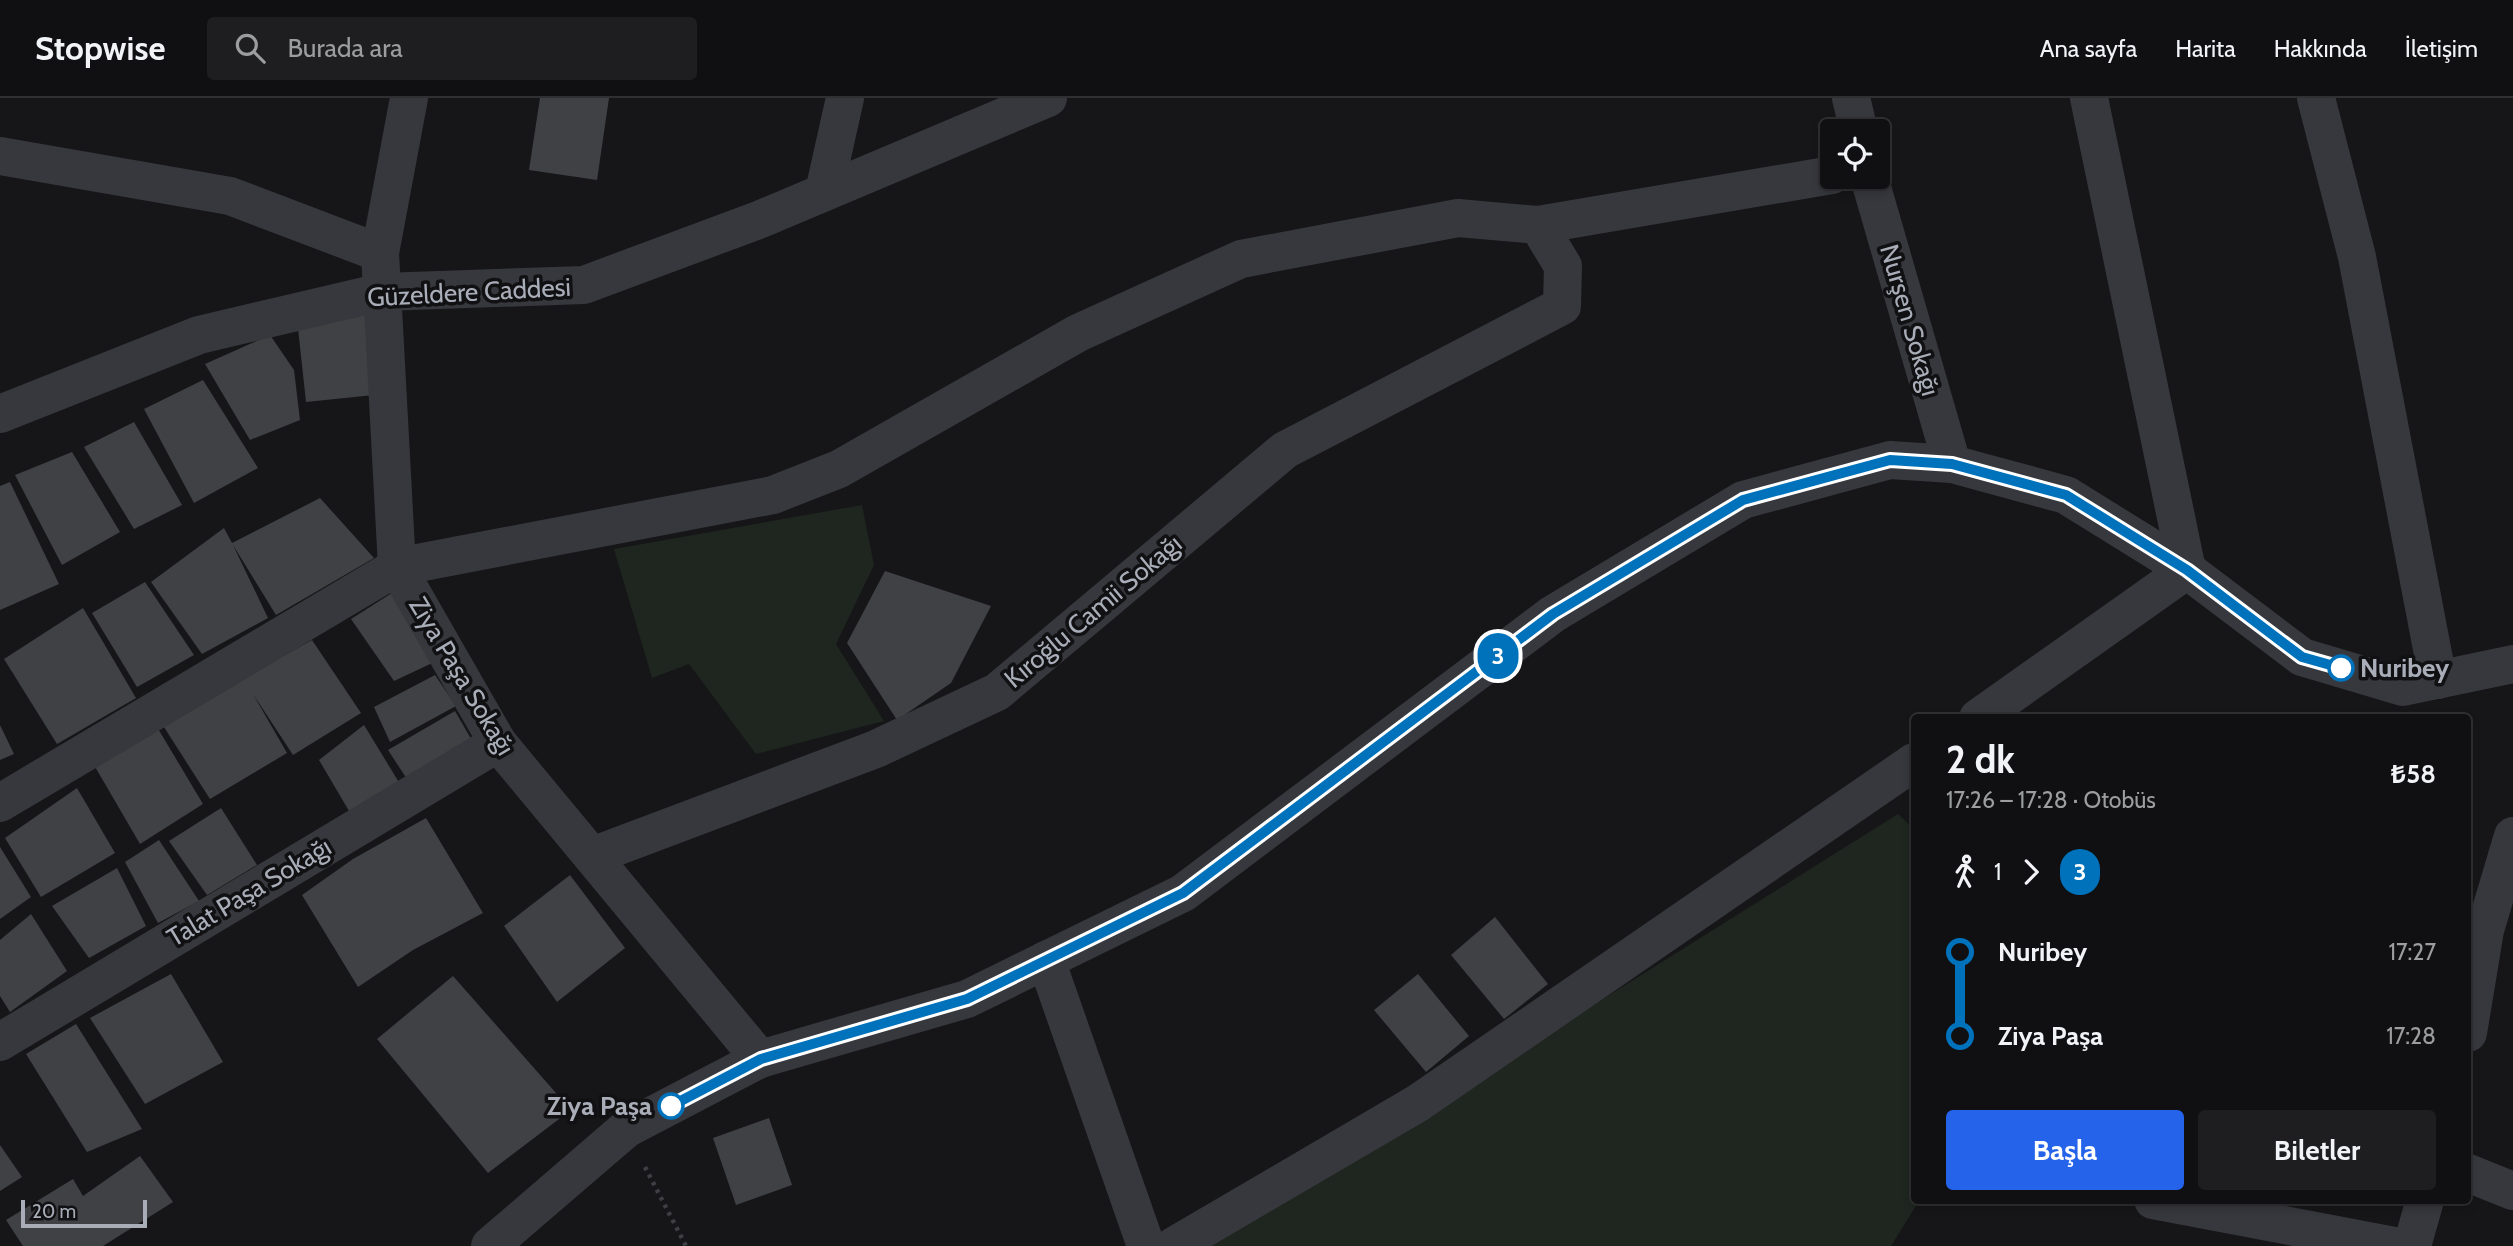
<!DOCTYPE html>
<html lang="tr">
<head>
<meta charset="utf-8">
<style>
	:root { --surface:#101012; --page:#1e1e20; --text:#f1f3f6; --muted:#9c9d9f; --line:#303032; --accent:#2563eb }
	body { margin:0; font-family:Cabin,sans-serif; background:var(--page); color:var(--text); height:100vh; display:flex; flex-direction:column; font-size:26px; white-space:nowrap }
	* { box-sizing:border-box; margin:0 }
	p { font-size:23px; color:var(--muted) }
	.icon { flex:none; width:38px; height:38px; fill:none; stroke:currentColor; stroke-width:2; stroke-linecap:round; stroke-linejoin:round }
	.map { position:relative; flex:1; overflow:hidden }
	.panel { position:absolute; left:1911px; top:616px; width:560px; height:490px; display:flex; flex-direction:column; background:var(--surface); border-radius:7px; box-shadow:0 4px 10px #0003,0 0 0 2px var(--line) }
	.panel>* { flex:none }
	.badge { padding:0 14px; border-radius:23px; font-size:24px; line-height:46px }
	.controls { position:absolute; left:1820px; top:21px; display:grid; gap:14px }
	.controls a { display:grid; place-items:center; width:70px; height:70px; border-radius:7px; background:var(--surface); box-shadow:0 4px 10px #0003,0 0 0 2px var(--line); font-size:35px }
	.scale { position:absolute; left:21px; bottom:18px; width:126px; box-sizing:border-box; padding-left:7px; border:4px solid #a8adb8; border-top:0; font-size:19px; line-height:24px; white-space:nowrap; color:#a8adb8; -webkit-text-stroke:5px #111113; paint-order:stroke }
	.map>.badge { position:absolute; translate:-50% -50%; box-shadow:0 0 0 4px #fff }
	.legs { display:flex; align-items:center; gap:10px; height:77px; padding:0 35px; font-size:23px }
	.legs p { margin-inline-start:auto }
	.overview { display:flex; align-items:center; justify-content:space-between; height:119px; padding:0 35px }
	h1 { font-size:38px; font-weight:700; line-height:52px }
	.primary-button { display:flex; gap:14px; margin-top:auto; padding:14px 35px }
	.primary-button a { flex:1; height:80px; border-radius:7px; background:var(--accent); color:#fff; font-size:28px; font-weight:700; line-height:80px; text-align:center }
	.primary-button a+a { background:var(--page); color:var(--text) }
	ul { padding:0 35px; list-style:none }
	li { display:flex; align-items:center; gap:24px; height:84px; font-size:26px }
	li i { display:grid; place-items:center; width:10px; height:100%; margin:0 9px; background:currentColor }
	li i::after { content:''; width:18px; height:18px; margin:-9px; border:5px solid; border-radius:50%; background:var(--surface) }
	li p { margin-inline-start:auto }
	li:first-child i { background:linear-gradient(#0000 50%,currentColor 0) }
	li:last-child i { background:linear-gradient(currentColor 50%,#0000 0) }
	header { display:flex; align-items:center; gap:42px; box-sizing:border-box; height:98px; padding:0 35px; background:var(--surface); border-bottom:2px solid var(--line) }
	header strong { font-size:33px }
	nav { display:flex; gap:38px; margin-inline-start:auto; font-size:24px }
	.search { width:490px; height:63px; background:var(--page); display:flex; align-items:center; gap:18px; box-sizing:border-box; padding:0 24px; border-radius:7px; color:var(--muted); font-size:26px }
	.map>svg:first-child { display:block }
	.green { fill:#1e261f }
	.building { fill:#404145 }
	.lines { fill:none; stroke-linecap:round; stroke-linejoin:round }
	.path { stroke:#3d3f44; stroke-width:4.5; stroke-dasharray:3.5 5; stroke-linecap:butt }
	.minor { stroke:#37383d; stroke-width:38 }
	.line-1-casing { stroke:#fff; stroke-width:16 }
	.line-1 { stroke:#0072bc; stroke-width:10 }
	.stop-1-dot { fill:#fff; stroke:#0072bc; stroke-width:3.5 }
	.labels { text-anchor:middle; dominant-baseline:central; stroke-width:7; stroke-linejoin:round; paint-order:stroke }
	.street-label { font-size:26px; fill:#a8adb8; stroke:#111113 }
	.stop-label { font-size:26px; font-weight:bold; fill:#a8adb8; stroke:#111113; text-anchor:start }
</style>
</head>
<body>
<header>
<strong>Stopwise</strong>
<div class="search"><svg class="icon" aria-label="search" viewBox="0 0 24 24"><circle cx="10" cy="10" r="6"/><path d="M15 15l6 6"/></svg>Burada ara</div>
<nav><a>Ana sayfa</a><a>Harita</a><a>Hakkında</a><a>İletişim</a></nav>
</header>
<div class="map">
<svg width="2513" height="1148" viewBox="0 0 2513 1148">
	<rect width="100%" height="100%" fill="#161618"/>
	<g class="green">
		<polygon points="862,407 874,467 836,546 884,623 756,656 689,566 652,580 614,451"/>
		<polygon points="1898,716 1914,731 1914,1102 1919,1103 1891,1148 1209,1148"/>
	</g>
	<g class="building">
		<polygon points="540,0 609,0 597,82 529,72"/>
		<polygon points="365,213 374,297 306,304 297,221"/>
		<polygon points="270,237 294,272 300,322 250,342 205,266"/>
		<polygon points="203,282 258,370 194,405 144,311"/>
		<polygon points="134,324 182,407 134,431 84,349"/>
		<polygon points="72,354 120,434 62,467 15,377"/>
		<polygon points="10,384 59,486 0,512 0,388"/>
		<polygon points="320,400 374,460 276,517 233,447 268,520 202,556 151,484 224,430 232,445"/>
		<polygon points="885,473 991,508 951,585 897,622 847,545"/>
		<polygon points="145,484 194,557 137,589 92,515"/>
		<polygon points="403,488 445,559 394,583 351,521"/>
		<polygon points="83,510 136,600 57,646 4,561"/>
		<polygon points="312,542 361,615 293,657 253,596 287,655 210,701 162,626"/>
		<polygon points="435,577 456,608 390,644 374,609"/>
		<polygon points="455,613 474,646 407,681 388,652"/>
		<polygon points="0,627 14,656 0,662"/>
		<polygon points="364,627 400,686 352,718 319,662"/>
		<polygon points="157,629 203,706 140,746 94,667"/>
		<polygon points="77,690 115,755 41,799 5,740"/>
		<polygon points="221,710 257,767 207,797 169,743"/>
		<polygon points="426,720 483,815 413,852 358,889 302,797 353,761"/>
		<polygon points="159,742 199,803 158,825 125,764"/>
		<polygon points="0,749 31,799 0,821"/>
		<polygon points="117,770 146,828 89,860 52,808"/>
		<polygon points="570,777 625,850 557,904 504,828"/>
		<polygon points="31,816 67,873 10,914 0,898 0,842"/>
		<polygon points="1495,819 1548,886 1504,921 1451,857"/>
		<polygon points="171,876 223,964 145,1006 90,920"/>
		<polygon points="1418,876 1469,938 1426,974 1374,912"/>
		<polygon points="453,878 571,1012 488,1075 377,941"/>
		<polygon points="76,926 142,1031 87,1054 26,956"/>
		<polygon points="769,1020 792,1087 736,1107 713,1040"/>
		<polygon points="0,1047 22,1079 0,1093"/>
		<polygon points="140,1058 173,1104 103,1148 23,1148 6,1122 73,1081 83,1098"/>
	</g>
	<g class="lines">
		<polyline class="path" points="645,1069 686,1148"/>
		<g class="minor">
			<polyline points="1851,0 1859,33"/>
			<polyline points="2089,0 2187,472"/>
			<polyline points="2316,0 2357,159 2438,582"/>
			<polyline points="0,58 230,98 380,155 397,469 498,645 760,961"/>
			<polyline points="1869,79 1952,366"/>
			<polyline points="824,94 845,0"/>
			<polyline points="1538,127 1832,77"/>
			<polyline points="380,155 409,0"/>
			<polyline points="0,316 199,237 382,194 584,187 761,121 1048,0"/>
			<polyline points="1978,620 2187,472"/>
			<polyline points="0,705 397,469 773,397 839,371 1078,235 1241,161 1458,120 1538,127 1563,168 1562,208 1285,352 997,594 876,651 592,758"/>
			<polyline points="1046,862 1146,1148"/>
			<polyline points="2468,935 2485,832 2513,738"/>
			<polyline points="0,944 498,645"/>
			<polyline points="2468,1075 2513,1093"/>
			<polyline points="2153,1102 2394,1148"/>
			<polyline points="490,1148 626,1031 760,961 967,901 1183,795 1553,516 1743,402 1890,362 1952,366 2066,397 2187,472 2302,559 2403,589 2513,566"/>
			<polyline points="1174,1148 1418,1005 1914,664"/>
			<polyline points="2412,1148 2425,1102"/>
		</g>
	</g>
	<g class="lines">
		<defs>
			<polyline id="line-1" points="671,1008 761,961 967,901 1183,795 1553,516 1743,402 1890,362 1952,366 2066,397 2187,472 2302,559 2341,570"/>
		</defs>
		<use href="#line-1" class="line-1-casing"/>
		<use href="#line-1" class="line-1"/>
	</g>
	<g class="stop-1-dot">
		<circle cx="2341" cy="570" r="12"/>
		<circle cx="671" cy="1008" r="12"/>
	</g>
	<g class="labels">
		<g class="street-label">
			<text transform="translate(469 194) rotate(-3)">Güzeldere Caddesi</text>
			<text transform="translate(1910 222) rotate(74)">Nurşen Sokağı</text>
			<text transform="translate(1093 513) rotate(-40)">Kıroğlu Camii Sokağı</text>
			<text transform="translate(462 578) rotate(59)">Ziya Paşa Sokağı</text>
			<text transform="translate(249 794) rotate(-31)">Talat Paşa Sokağı</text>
		</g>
		<g class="stop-label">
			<text x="2360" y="570">Nuribey</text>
			<text x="652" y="1008" text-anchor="end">Ziya Paşa</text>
		</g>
	</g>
</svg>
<div class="controls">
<a><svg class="icon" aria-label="locate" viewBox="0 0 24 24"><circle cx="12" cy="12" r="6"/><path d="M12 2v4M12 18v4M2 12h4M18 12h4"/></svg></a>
</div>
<div class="scale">20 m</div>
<b class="badge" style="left:1498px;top:558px;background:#0072bc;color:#fff">3</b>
<section class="panel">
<div class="overview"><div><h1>2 dk</h1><p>17:26 – 17:28 · Otobüs</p></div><b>₺58</b></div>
<div class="legs"><svg class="icon" aria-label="walk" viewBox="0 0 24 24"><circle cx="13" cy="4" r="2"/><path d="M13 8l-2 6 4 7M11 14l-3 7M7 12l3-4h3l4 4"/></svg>1<svg class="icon" aria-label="forward" viewBox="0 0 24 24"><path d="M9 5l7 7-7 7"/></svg><b class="badge" style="background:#0072bc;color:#fff">3</b></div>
<ul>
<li><i style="color:#0072bc"></i><b>Nuribey</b><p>17:27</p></li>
<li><i style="color:#0072bc"></i><b>Ziya Paşa</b><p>17:28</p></li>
</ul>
<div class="primary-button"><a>Başla</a><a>Biletler</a></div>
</section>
</div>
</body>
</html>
